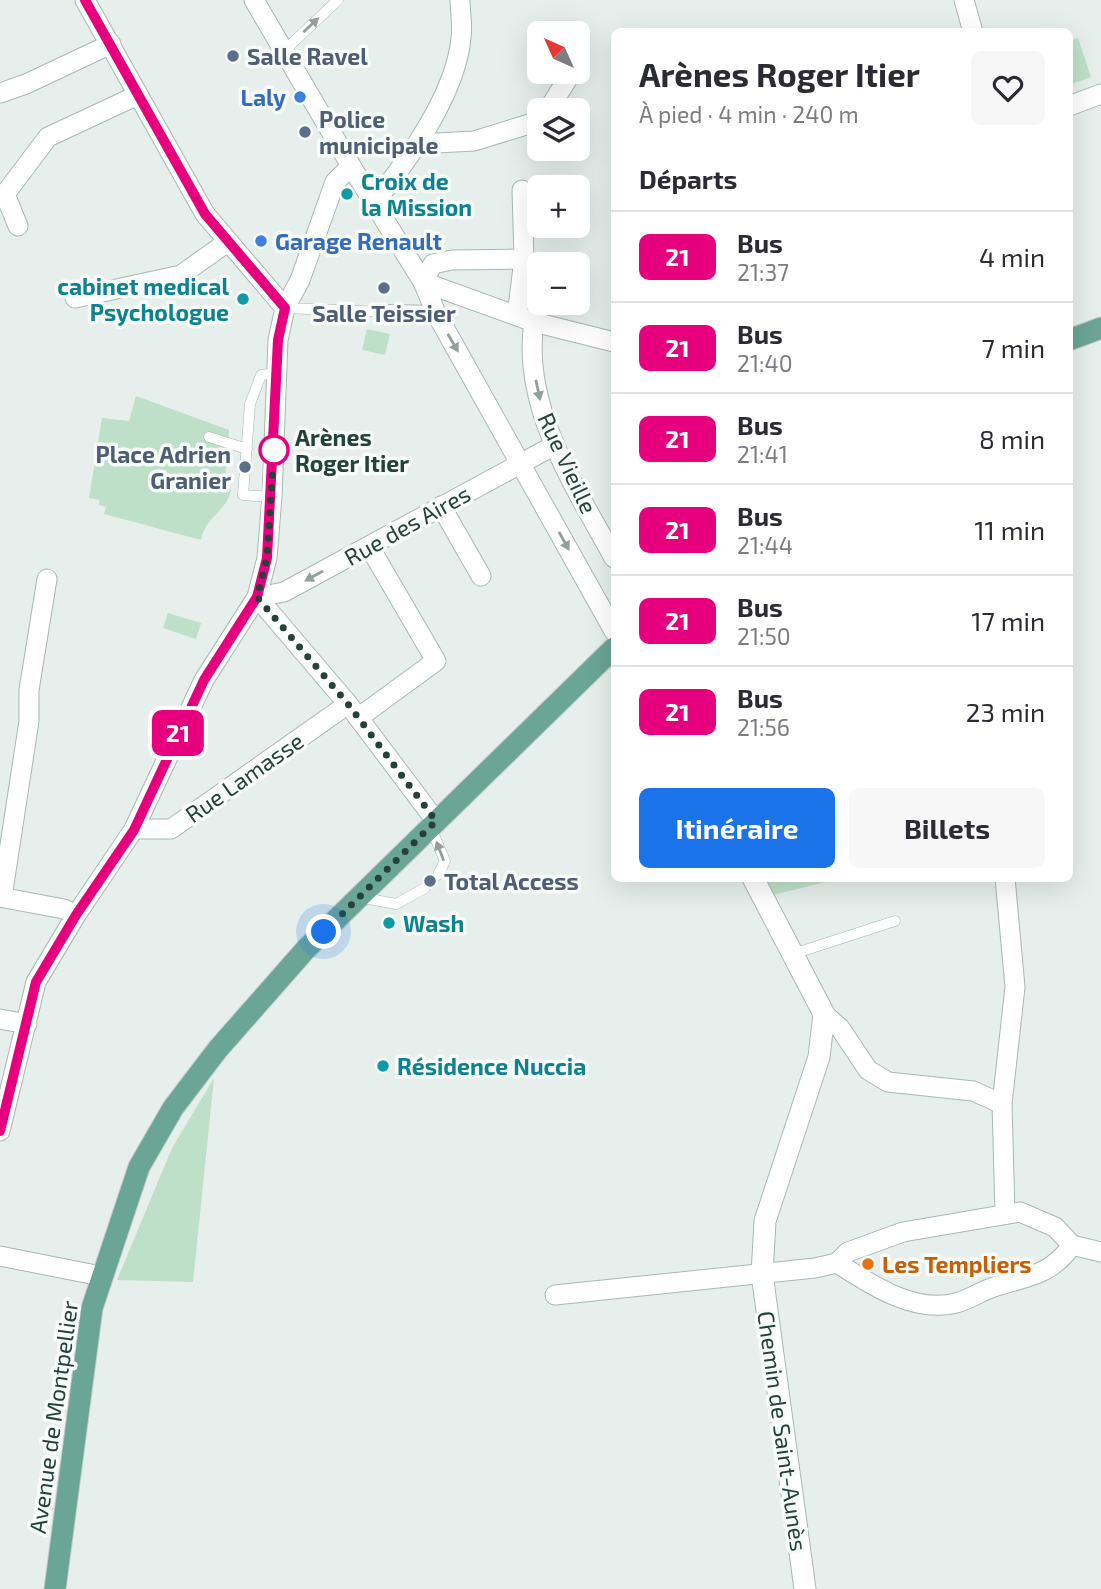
<!DOCTYPE html>
<html lang="fr">
<head>
<meta charset="utf-8">
<style>
	:root { --surface:#fff; --page:#f7f7f7; --text:#2b2b33; --muted:#7c7c81; --line:#e1e1e2; --accent:#1a73e8 }
	body { margin:0; font-family:"Exo 2",sans-serif; background:var(--page); color:var(--text); height:100vh; display:flex; flex-direction:column; font-size:26px; white-space:nowrap }
	* { box-sizing:border-box; margin:0 }
	p { font-size:23px; color:var(--muted) }
	.icon { flex:none; width:38px; height:38px; fill:none; stroke:currentColor; stroke-width:2; stroke-linecap:round; stroke-linejoin:round }
	.map { position:relative; flex:1; overflow:hidden }
	.drawer { position:absolute; left:611px; top:28px; width:462px; height:854px; display:flex; flex-direction:column; background:var(--surface); border-radius:10px; box-shadow:0 7px 28px #0002 }
	.drawer>* { flex:none }
	.badge { padding:0 14px; border-radius:10px; font-size:24px; line-height:46px }
	.needle { width:46px; rotate:315deg }
	.buttons { position:absolute; left:527px; top:21px; display:grid; gap:14px }
	.buttons a { display:grid; place-items:center; width:63px; height:63px; border-radius:10px; background:var(--surface); box-shadow:0 7px 28px #0002; font-size:35px }
	.you { position:absolute; width:35px; height:35px; margin:-18px; border:5px solid #fff; border-radius:50%; background:#1a73e8; box-shadow:0 0 0 10px #1a73e833 }
	.map>.badge { position:absolute; translate:-50% -50%; box-shadow:0 0 0 4px #fff }
	h2 { padding:0 28px; font-size:26px; line-height:63px }
	.round { display:grid; place-items:center; flex:none; width:74px; height:74px; border-radius:10px; background:var(--page) }
	.head { display:flex; align-items:center; justify-content:space-between; height:119px; padding:0 28px }
	h1 { font-size:33px; font-weight:700; line-height:52px }
	.cta { display:flex; gap:14px; margin-top:auto; padding:14px 28px }
	.cta a { flex:1; height:80px; border-radius:10px; background:var(--accent); color:#fff; font-size:28px; font-weight:700; line-height:80px; text-align:center }
	.cta a+a { background:var(--page); color:var(--text) }
	ul { padding:0; list-style:none }
	li { display:flex; align-items:center; gap:21px; height:91px; padding:0 28px; border-top:2px solid var(--line) }
	li div { flex:1 }
	li b { display:block; font-size:26px }
	li em { font-style:normal }
	li .badge { min-width:77px; font-weight:700; text-align:center }
	.map>svg:first-child { display:block }
	.green { fill:#bfe0c8 }
	.lines { fill:none; stroke-linecap:round; stroke-linejoin:round }
	.service-casing { stroke:#a8b8b2; stroke-width:11 }
	.pedestrian-casing { stroke:#a8b8b2; stroke-width:16 }
	.minor-casing { stroke:#a8b8b2; stroke-width:21 }
	.tertiary-casing { stroke:#a8b8b2; stroke-width:23 }
	.primary-casing { stroke:#c2cac8; stroke-width:23 }
	.service { stroke:#fff; stroke-width:10 }
	.pedestrian { stroke:#fff; stroke-width:14 }
	.minor { stroke:#fff; stroke-width:19 }
	.tertiary { stroke:#fff; stroke-width:21 }
	.primary { stroke:#6aa596; stroke-width:21 }
	.oneway { fill:#92a09c }
	.line-casing { stroke:#fff; stroke-width:16 }
	.line { stroke:#e6007e; stroke-width:10 }
	.walk { stroke:#24423a; stroke-width:7; stroke-dasharray:0 12.6 }
	.service-dot { fill:#5c6f8a; stroke:#f7fbf9; stroke-width:2.5 }
	.shop-dot { fill:#3f7fe0; stroke:#f7fbf9; stroke-width:2.5 }
	.culture-dot { fill:#0f9aa8; stroke:#f7fbf9; stroke-width:2.5 }
	.stop-dot { fill:#fff; stroke:#e6007e; stroke-width:3.5 }
	.food-dot { fill:#e8710a; stroke:#f7fbf9; stroke-width:2.5 }
	.labels { text-anchor:middle; dominant-baseline:central; stroke-width:7; stroke-linejoin:round; paint-order:stroke }
	.service-label { font-size:23px; font-weight:bold; fill:#4e5e75; stroke:#f7fbf9; text-anchor:start }
	.shop-label { font-size:23px; font-weight:bold; fill:#366cbe; stroke:#f7fbf9; text-anchor:end }
	.culture-label { font-size:23px; font-weight:bold; fill:#0d838f; stroke:#f7fbf9; text-anchor:start }
	.stop-label { font-size:23px; font-weight:bold; fill:#24423a; stroke:#f7fbf9; text-anchor:start }
	.street-label { font-size:23px; fill:#24423a; stroke:#f7fbf9 }
	.food-label { font-size:23px; font-weight:bold; fill:#c56008; stroke:#f7fbf9; text-anchor:start }
</style>
</head>
<body>
<div class="map">
<svg width="1101" height="1589" viewBox="0 0 1101 1589">
	<rect width="100%" height="100%" fill="#e6efeb"/>
	<g class="green">
		<polygon points="1078,38 1091,77 1069,85 1069,41"/>
		<polygon points="367,329 390,334 385,355 362,350"/>
		<path d="M136,396l93,34 -4,51 6,9c-4,21 -26,27 -30,50l-97,-26 2,-7 -7,-2v-5l-10,-2 13,-80 27,3z"/>
		<polygon points="168,613 201,623 196,639 163,628"/>
		<polygon points="765,879 838,879 773,895"/>
		<polygon points="214,1078 193,1282 117,1280 172,1148"/>
	</g>
	<g class="lines">
		<defs>
			<g id="service">
				<polyline points="285,50 338,0"/>
				<polyline points="285,308 386,312"/>
				<polyline points="209,437 247,449"/>
				<polyline points="272,497 243,495 250,404 261,375 277,373"/>
				<polyline points="431,828 445,861 438,875"/>
				<polyline points="359,897 396,904 425,888"/>
				<polyline points="793,954 895,921"/>
			</g>
			<polyline id="pedestrian" points="386,312 436,313"/>
			<g id="minor">
				<polyline points="85,0 205,214 285,308"/>
				<polyline points="254,0 351,166 423,282 436,313 614,631"/>
				<polyline points="964,0 973,32"/>
				<polyline points="0,93 26,84 111,44"/>
				<polyline points="1069,106 1101,94"/>
				<polyline points="548,110 570,75"/>
				<polyline points="418,144 474,141 539,121"/>
				<path d="M374,203c34,-43 82,-109 87,-165 2,-12 -1,-26 -1,-38"/>
				<polyline points="18,226 5,194 48,137 138,95"/>
				<polyline points="423,282 534,322 614,342"/>
				<polyline points="423,282 433,264 452,260 524,259"/>
				<polyline points="75,298 181,275 226,243"/>
				<polyline points="517,316 524,259 522,190"/>
				<path d="M534,322c-13,85 42,166 80,236"/>
				<polyline points="441,506 481,576"/>
				<polyline points="257,597 284,592 555,445"/>
				<polyline points="257,597 348,704 436,821"/>
				<polyline points="358,718 436,661 369,546"/>
				<polyline points="134,829 171,829 348,704"/>
				<polyline points="0,897 64,909 76,915"/>
				<polyline points="2,897 29,721 29,690 47,579"/>
				<polyline points="824,1014 840,1028 868,1070 888,1082 973,1091 1002,1104 1005,1214"/>
				<polyline points="0,1019 27,1024"/>
				<polyline points="1002,1104 1015,987 1005,878"/>
				<polyline points="0,1131 36,982 76,915 134,829 204,680 257,597 267,558 272,497 278,340 285,308 300,280 335,182 351,166"/>
				<polyline points="0,1256 101,1276"/>
				<polyline points="837,1263 848,1252 903,1232 1020,1212 1055,1227 1072,1245 1101,1252"/>
				<path d="M555,1295l260,-27 22,-5c33,21 77,51 119,40 15,-4 28,-14 44,-18 31,-9 53,-12 72,-40"/>
			</g>
			<polyline id="tertiary" points="753,878 824,1014 819,1057 765,1221 762,1274 805,1589"/>
			<g id="primary">
				<polyline points="1069,340 1101,328"/>
				<polyline points="55,1589 92,1308 139,1167 173,1108 218,1049 306,949 614,648"/>
			</g>
		</defs>
		<use href="#service" class="service-casing"/>
		<use href="#pedestrian" class="pedestrian-casing"/>
		<use href="#minor" class="minor-casing"/>
		<use href="#tertiary" class="tertiary-casing"/>
		<use href="#primary" class="primary-casing"/>
		<use href="#service" class="service"/>
		<use href="#pedestrian" class="pedestrian"/>
		<use href="#minor" class="minor"/>
		<use href="#tertiary" class="tertiary"/>
		<use href="#primary" class="primary"/>
	</g>
	<defs><path id="oneway-solid" d="M-6-.8H1V-3.2L6.5 0L1 3.2V.8H-6Z" transform="scale(1.75)"/></defs>
	<g class="oneway">
		<use href="#oneway-solid" transform="translate(311 25) rotate(-43)"/>
		<use href="#oneway-solid" transform="translate(453 343) rotate(60)"/>
		<use href="#oneway-solid" transform="translate(538 390) rotate(78)"/>
		<use href="#oneway-solid" transform="translate(564 541) rotate(61)"/>
		<use href="#oneway-solid" transform="translate(314 576) rotate(151)"/>
		<use href="#oneway-solid" transform="translate(440 851) rotate(-111)"/>
	</g>
	<g class="lines">
		<defs>
			<polyline id="line" points="0,1131 36,982 76,915 134,830 204,680 257,597 267,558 278,340 285,308 205,214 85,0"/>
		</defs>
		<use href="#line" class="line-casing"/>
		<use href="#line" class="line"/>
		<polyline class="walk" points="274,450 267,558 257,597 348,704 436,821 324,932"/>
	</g>
	<g class="service-dot">
		<circle cx="233" cy="56" r="7"/>
		<circle cx="305" cy="132" r="7"/>
		<circle cx="384" cy="288" r="7"/>
		<circle cx="245" cy="467" r="7"/>
		<circle cx="430" cy="881" r="7"/>
	</g>
	<g class="shop-dot">
		<circle cx="300" cy="97" r="7"/>
		<circle cx="261" cy="241" r="7"/>
	</g>
	<g class="culture-dot">
		<circle cx="347" cy="194" r="7"/>
		<circle cx="243" cy="299" r="7"/>
		<circle cx="389" cy="923" r="7"/>
		<circle cx="383" cy="1066" r="7"/>
	</g>
	<circle class="stop-dot" cx="274" cy="450" r="14"/>
	<circle class="food-dot" cx="868" cy="1264" r="7"/>
	<g class="labels">
		<g class="service-label">
			<text x="247" y="56">Salle Ravel</text>
			<text x="319" y="119">Police<tspan x="319" dy="26">municipale</tspan></text>
			<text x="384" y="313" text-anchor="middle">Salle Teissier</text>
			<text x="231" y="454" text-anchor="end">Place Adrien<tspan x="231" dy="26">Granier</tspan></text>
			<text x="444" y="881">Total Access</text>
		</g>
		<g class="shop-label">
			<text x="286" y="97">Laly</text>
			<text x="275" y="241" text-anchor="start">Garage Renault</text>
		</g>
		<g class="culture-label">
			<text x="361" y="181">Croix de<tspan x="361" dy="26">la Mission</tspan></text>
			<text x="229" y="286" text-anchor="end">cabinet medical<tspan x="229" dy="26">Psychologue</tspan></text>
			<text x="403" y="923">Wash</text>
			<text x="397" y="1066">Résidence Nuccia</text>
		</g>
		<g class="stop-label">
			<text x="295" y="437">Arènes<tspan x="295" dy="26">Roger Itier</tspan></text>
		</g>
		<g class="street-label">
			<text transform="translate(568 463) rotate(65)">Rue Vieille</text>
			<text transform="translate(407 525) rotate(-29)">Rue des Aires</text>
			<text transform="translate(244 777) rotate(-35)">Rue Lamasse</text>
			<text transform="translate(53 1417) rotate(-82)">Avenue de Montpellier</text>
			<text transform="translate(783 1431) rotate(82)">Chemin de Saint-Aunès</text>
		</g>
		<g class="food-label">
			<text x="882" y="1264">Les Templiers</text>
		</g>
	</g>
</svg>
<div class="buttons">
<a><svg class="needle" viewBox="-14 -14 28 28"><path d="M0-13l5 13h-10z" fill="#e53935"/><path d="M0 13l5-13h-10z" fill="#7c7c81"/></svg></a>
<a><svg class="icon" aria-label="layers" viewBox="0 0 24 24"><path d="M12 4l9 5-9 5-9-5zM3 14l9 5 9-5"/></svg></a>
<a>+</a>
<a>−</a>
</div>
<div class="you" style="left:324px;top:932px"></div>
<b class="badge" style="left:178px;top:733px;background:#e6007e;color:#fff">21</b>
<section class="drawer">
<div class="head"><div><h1>Arènes Roger Itier</h1><p>À pied · 4 min · 240 m</p></div><a class="round"><svg class="icon" aria-label="heart" viewBox="0 0 24 24"><path d="M12 20l-8-8c-3-5 5-10 8-4 3-6 11-1 8 4z"/></svg></a></div>
<h2>Départs</h2>
<ul>
<li><span class="badge" style="background:#e6007e;color:#fff">21</span><div><b>Bus</b><p>21:37</p></div><em>4 min</em></li>
<li><span class="badge" style="background:#e6007e;color:#fff">21</span><div><b>Bus</b><p>21:40</p></div><em>7 min</em></li>
<li><span class="badge" style="background:#e6007e;color:#fff">21</span><div><b>Bus</b><p>21:41</p></div><em>8 min</em></li>
<li><span class="badge" style="background:#e6007e;color:#fff">21</span><div><b>Bus</b><p>21:44</p></div><em>11 min</em></li>
<li><span class="badge" style="background:#e6007e;color:#fff">21</span><div><b>Bus</b><p>21:50</p></div><em>17 min</em></li>
<li><span class="badge" style="background:#e6007e;color:#fff">21</span><div><b>Bus</b><p>21:56</p></div><em>23 min</em></li>
</ul>
<div class="cta"><a>Itinéraire</a><a>Billets</a></div>
</section>
</div>
</body>
</html>
